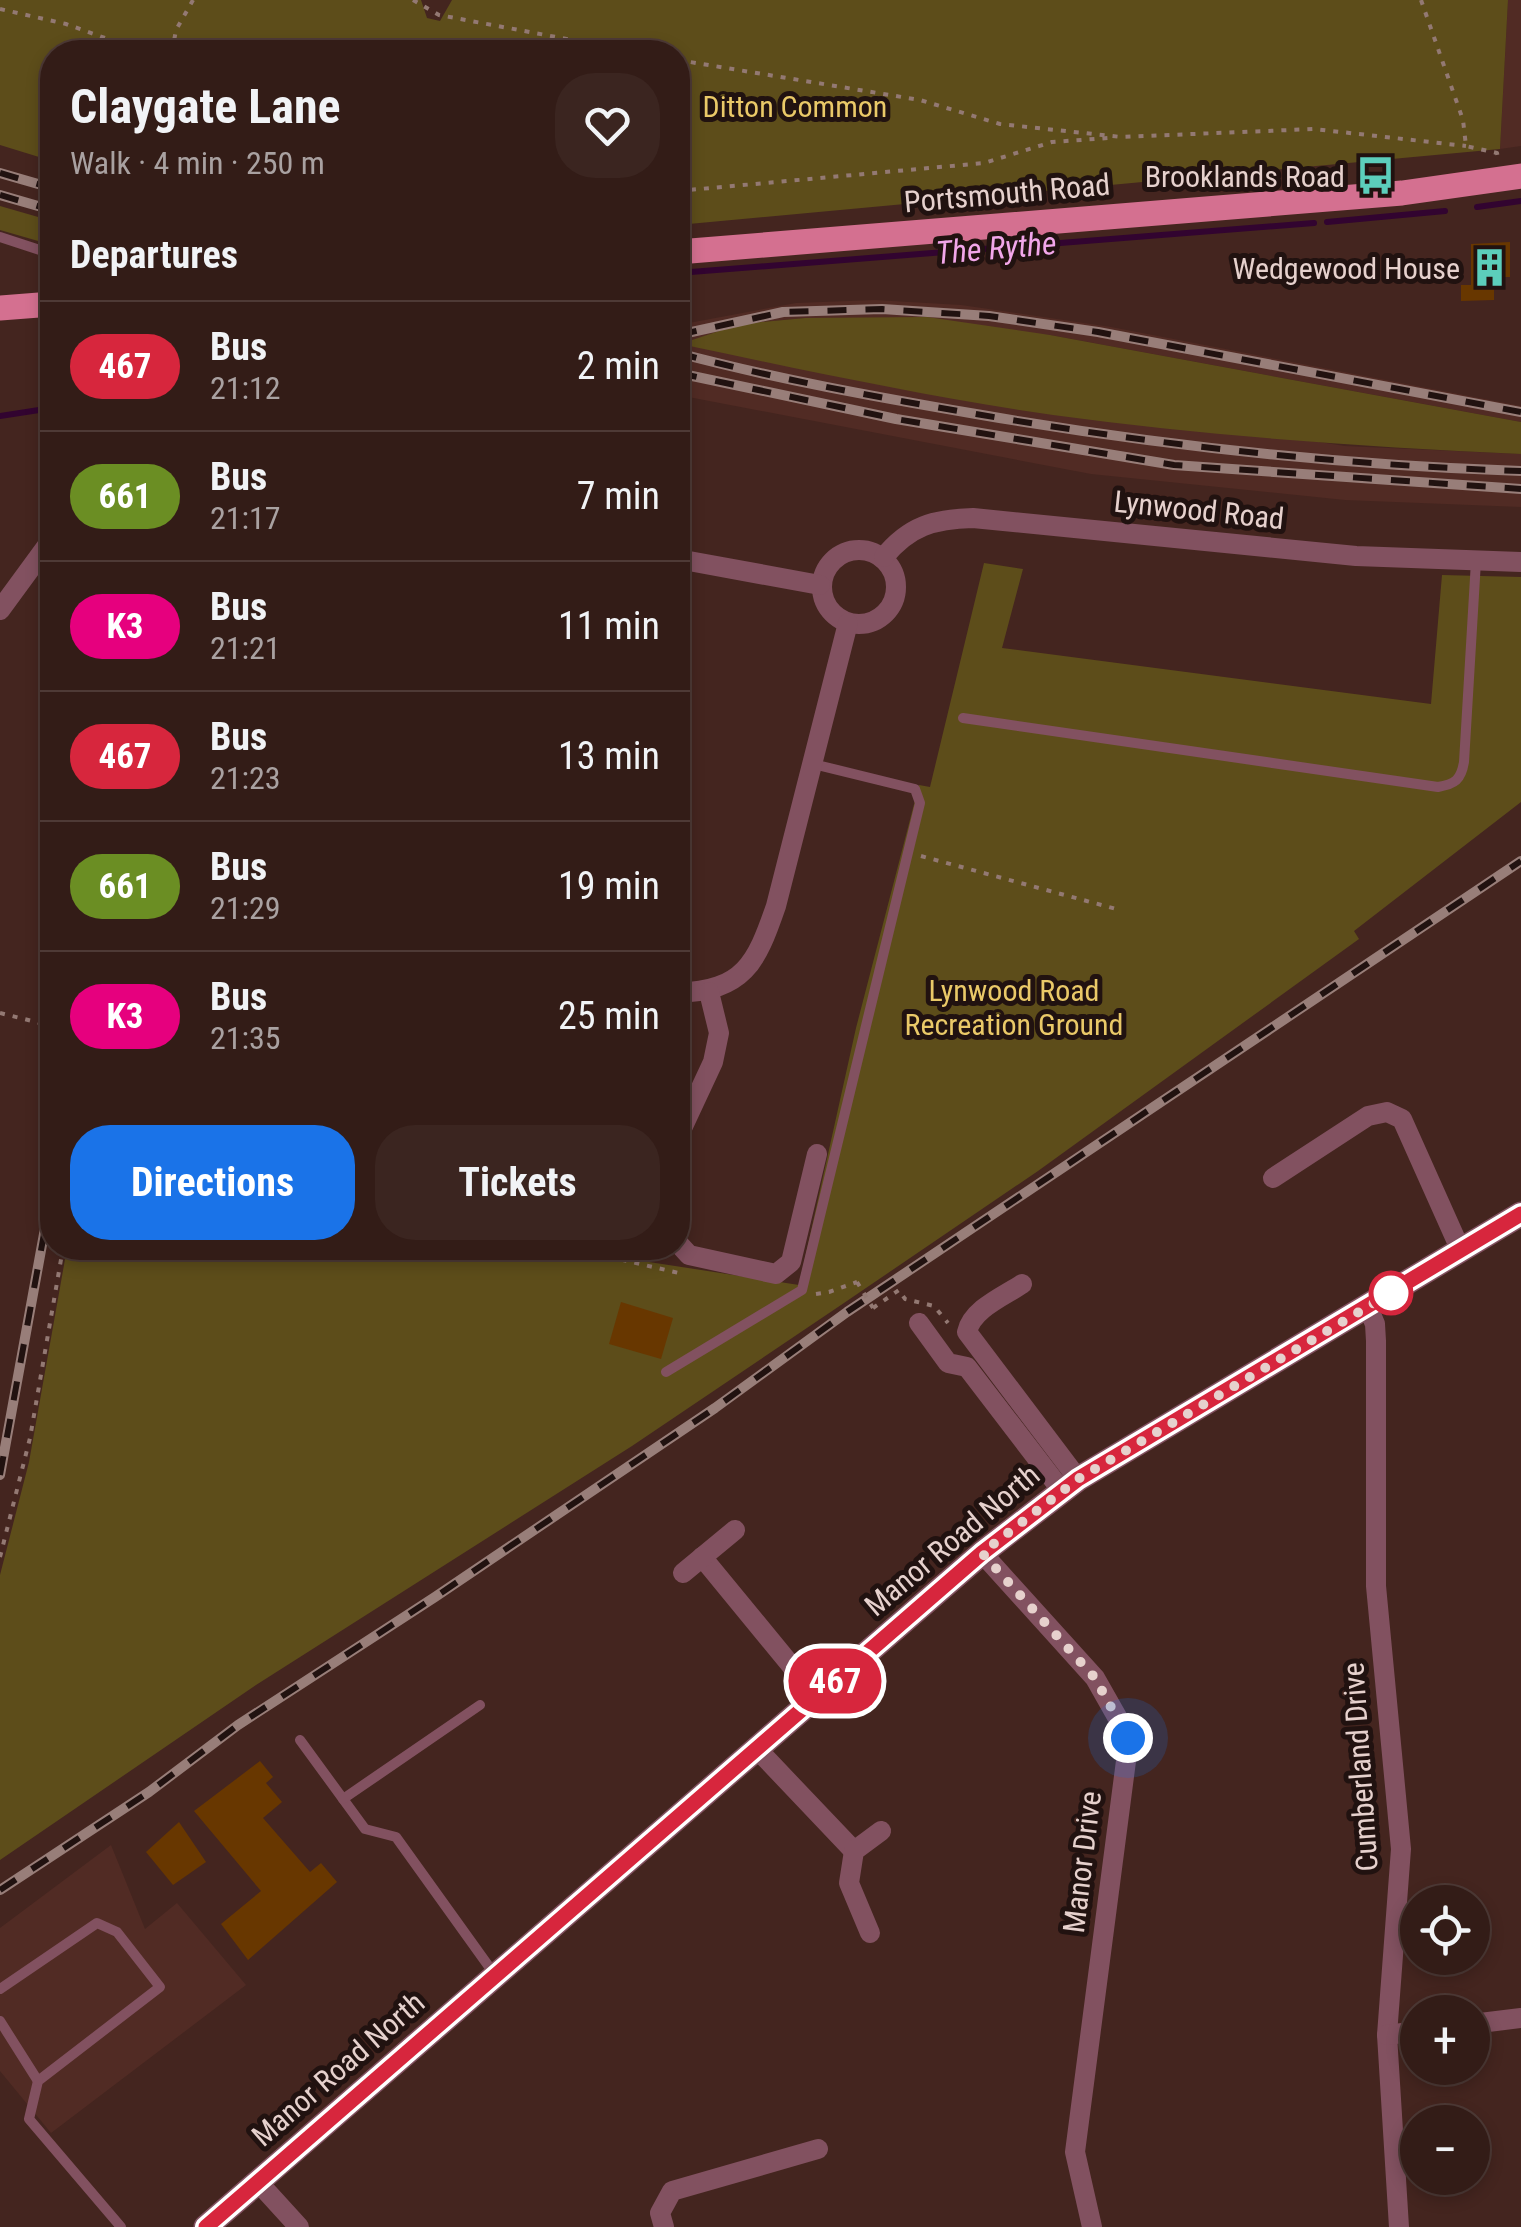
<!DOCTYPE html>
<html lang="en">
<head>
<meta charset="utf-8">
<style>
	:root { --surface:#331c17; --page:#3b2520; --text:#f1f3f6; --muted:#a9a1a1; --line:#4e3a36; --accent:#1a73e8 }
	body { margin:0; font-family:"Roboto Condensed",sans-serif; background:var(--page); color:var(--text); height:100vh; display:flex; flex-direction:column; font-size:38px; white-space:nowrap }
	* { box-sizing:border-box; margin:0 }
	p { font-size:32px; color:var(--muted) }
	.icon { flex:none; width:55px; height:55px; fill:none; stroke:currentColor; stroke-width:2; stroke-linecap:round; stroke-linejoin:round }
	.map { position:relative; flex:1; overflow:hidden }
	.details { position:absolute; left:40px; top:40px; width:650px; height:1220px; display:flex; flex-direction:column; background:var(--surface); border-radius:40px; box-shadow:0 5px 15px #0003,0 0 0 2px var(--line) }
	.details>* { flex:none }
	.badge { padding:0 20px; border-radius:32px; font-size:35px; line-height:65px }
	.buttons { position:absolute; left:1400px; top:1885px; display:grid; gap:20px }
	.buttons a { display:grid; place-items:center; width:90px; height:90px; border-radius:50%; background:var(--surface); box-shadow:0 5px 15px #0003,0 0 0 2px var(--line); font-size:50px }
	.you { position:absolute; width:50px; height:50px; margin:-25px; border:8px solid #fff; border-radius:50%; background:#1a73e8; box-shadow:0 0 0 15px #1a73e833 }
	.map>.badge { position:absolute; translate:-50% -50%; box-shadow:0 0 0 5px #fff }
	h2 { padding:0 30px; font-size:38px; line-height:90px }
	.round { display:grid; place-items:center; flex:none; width:105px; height:105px; border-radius:40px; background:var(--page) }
	.summary { display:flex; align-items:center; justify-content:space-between; height:170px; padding:0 30px }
	h1 { font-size:48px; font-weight:700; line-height:75px }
	.button { display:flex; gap:20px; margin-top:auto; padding:20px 30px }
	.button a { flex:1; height:115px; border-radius:40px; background:var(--accent); color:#fff; font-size:40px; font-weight:700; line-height:115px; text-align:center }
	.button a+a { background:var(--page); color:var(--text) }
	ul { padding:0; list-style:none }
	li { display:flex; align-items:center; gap:30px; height:130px; padding:0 30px; border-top:2px solid var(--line) }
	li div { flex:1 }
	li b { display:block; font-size:38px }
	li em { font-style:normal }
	li .badge { min-width:110px; font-weight:700; text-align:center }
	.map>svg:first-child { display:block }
	.built { fill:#512b24 }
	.green { fill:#5d4d1a }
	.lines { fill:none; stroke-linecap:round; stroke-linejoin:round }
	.stream { stroke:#320430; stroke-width:6 }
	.building { fill:#683700 }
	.path { stroke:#937973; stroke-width:4; stroke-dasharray:5 8; stroke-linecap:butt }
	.service { stroke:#825160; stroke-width:10 }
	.minor { stroke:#825160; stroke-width:20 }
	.tertiary { stroke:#825160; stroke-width:25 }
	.primary { stroke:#d47090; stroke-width:25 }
	.rail-casing { stroke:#987e79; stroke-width:10 }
	.rail { stroke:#211210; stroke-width:6; stroke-dasharray:19; stroke-linecap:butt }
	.path-bridge { stroke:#937973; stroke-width:4; stroke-dasharray:5 8; stroke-linecap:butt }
	.line-casing { stroke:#fff; stroke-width:22 }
	.line { stroke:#d7263d; stroke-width:15 }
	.walk { stroke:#e6d1cd; stroke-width:10; stroke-dasharray:0 18 }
	.stop-dot { fill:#fff; stroke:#d7263d; stroke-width:5 }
	.labels { text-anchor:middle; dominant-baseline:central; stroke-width:10; stroke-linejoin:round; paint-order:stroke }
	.park-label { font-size:30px; fill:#eac968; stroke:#211210 }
	.poi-label { font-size:30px; fill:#e6d1cd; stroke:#211210; text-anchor:end }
	.street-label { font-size:30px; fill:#e6d1cd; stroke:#211210 }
	.water-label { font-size:32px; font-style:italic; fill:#f2a7ea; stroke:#211210 }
</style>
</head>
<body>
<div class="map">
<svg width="1521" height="2227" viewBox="0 0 1521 2227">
	<rect width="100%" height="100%" fill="#44251f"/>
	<g class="built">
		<polygon points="1508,0 1521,0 1521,146 1500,149"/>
		<polygon points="875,300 961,305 1111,327 1521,406 1521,422 1050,335 805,318 740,324 682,344 1345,446 1521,454 1521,507 1345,500 1091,474 678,395 678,325 796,303"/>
		<polygon points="111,1845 145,1929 177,1903 246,1985 51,2133 0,2071 0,1928"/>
	</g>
	<g class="green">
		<polygon points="0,0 421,0 427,18 440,21 452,0 1508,0 1500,149 678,225 678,52 52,52 52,161 0,145"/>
		<polygon points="0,206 52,221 52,245 0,230"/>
		<path d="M927,317l123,18 471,87v32c-157,-7 -313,-18 -468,-39 -125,-18 -250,-45 -373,-71l60,-20 65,-6z"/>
		<polygon points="984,563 1023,569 1002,648 1431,704 1442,575 1521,577 1521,802 1354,931 1359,939 1038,1171 841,1305 632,1446 256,1685 0,1860 0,1575 29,1462 67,1248 590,1248 649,1262 799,1285 856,1028 919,785 930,787"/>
	</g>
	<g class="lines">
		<g class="stream">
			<polyline points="1477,207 1521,201"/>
			<polyline points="1327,222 1445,211"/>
			<polyline points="678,273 1314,223"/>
			<polyline points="0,416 52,408"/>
		</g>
	</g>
	<g class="building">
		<polygon points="1510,242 1510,277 1494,277 1494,300 1461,301 1461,285 1471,285 1471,244"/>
		<polygon points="621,1302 673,1318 661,1359 609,1344"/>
		<polygon points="260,1761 273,1777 266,1783 282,1802 263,1818 310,1872 321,1863 337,1882 248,1960 221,1924 261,1891 194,1811"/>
		<polygon points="179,1822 206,1862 173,1885 146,1852"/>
	</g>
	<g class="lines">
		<g class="path">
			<polyline points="413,0 439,15 636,52"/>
			<polyline points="1421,0 1463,120 1466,146 1497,153 1498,158"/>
			<polyline points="0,9 66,24 144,52"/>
			<polyline points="172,52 176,30 193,0"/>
			<polyline points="541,52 563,40"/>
			<polyline points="678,60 920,100 1000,124 1121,137 1314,129 1466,146"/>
			<polyline points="678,191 984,163 1052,142 1108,138"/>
			<polyline points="921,856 1120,910"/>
			<polyline points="0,1013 52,1026"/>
			<polyline points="571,1248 679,1273"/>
			<polyline points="816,1294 829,1292 857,1282"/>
			<polyline points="873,1308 899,1290 905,1299 934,1306 948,1323"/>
			<polyline points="0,1557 30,1438 63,1248"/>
		</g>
		<g class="service">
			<polyline points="0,237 52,254"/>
			<path d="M963,718l475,69c17,-3 23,-7 26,-25l12,-201"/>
			<polyline points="666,1372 802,1290 920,803 915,789 813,764"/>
			<polyline points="300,1740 365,1829 396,1837 495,1975"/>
			<polyline points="343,1799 480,1705"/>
			<polyline points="0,1989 97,1923 117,1932 160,1987 38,2081 29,2119 121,2227"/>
			<polyline points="0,2021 38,2081"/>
		</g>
		<g class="minor">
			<circle cx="859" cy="587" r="37"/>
			<path d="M884,557c25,-31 50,-38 89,-39l383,38 165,6"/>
			<polyline points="678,559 820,585"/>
			<polyline points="0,610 52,539"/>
			<path d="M678,993c66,-3 78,-29 98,-87l72,-283"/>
			<polyline points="678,1137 713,1062 719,1033 709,992"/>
			<polyline points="1273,1178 1368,1116 1387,1112 1402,1119 1461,1251"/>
			<polyline points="678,1243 689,1255 776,1274 791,1262 817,1154"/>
			<path d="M1022,1284c-18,12 -50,25 -55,48l111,147"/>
			<polyline points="1367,1305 1375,1324 1376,1341 1376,1586 1401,1849 1387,2035 1399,2227"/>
			<polyline points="919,1323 948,1363 967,1367 1062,1491"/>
			<polyline points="982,1553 1095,1678 1129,1738 1075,2152 1092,2227"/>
			<polyline points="702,1557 817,1697"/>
			<polyline points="683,1573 735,1530"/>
			<polyline points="757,1749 854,1851"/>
			<polyline points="870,1933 849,1883 854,1851 881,1831"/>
			<polyline points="1472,2024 1521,2018"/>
			<polyline points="1387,2035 1418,2031"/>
			<polyline points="258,2182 299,2227"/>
			<polyline points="664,2227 660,2213 672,2191 818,2149"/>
		</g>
		<polyline class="tertiary" points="206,2227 982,1553 1078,1479 1521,1214"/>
		<g class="primary">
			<polyline points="678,252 1402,193 1521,176"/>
			<polyline points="0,308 52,304"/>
		</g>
		<defs>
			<g id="rail">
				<polyline points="0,173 52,188"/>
				<polyline points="0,195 52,210"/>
				<polyline points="678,335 783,312 882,309 989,316 1098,332 1521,412"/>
				<path d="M678,353c98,26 198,44 298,61 180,31 362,51 545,57"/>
				<polyline points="678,373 896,419 1174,465 1521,489"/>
				<polyline points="0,1475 52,1190"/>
				<polyline points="0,1890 149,1792 238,1725 435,1597 715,1408 847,1312 1521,861"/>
			</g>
		</defs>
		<use href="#rail" class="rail-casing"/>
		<use href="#rail" class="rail"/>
		<polyline class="path-bridge" points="857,1282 873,1308"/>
	</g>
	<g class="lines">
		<defs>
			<polyline id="line" points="206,2227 982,1553 1078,1479 1521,1214"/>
		</defs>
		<use href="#line" class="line-casing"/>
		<use href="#line" class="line"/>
		<polyline class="walk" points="1128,1738 1095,1678 982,1553 1078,1479 1391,1293"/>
	</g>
	<defs>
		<symbol id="bus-bare" viewBox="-9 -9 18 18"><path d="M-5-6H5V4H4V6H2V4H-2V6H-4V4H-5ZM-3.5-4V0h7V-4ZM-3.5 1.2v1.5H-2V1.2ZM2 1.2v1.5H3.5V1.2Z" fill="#5ccebb" stroke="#211210" stroke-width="2.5" paint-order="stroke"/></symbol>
		<symbol id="building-bare" viewBox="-9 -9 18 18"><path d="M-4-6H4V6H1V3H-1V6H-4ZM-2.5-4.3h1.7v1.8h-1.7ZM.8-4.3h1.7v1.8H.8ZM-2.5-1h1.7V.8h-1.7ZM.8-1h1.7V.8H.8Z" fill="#5ccebb" stroke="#211210" stroke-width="2.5" paint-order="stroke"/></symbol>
	</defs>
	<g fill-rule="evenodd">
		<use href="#bus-bare" x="1348" y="148" width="55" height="55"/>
		<use href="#building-bare" x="1462" y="240" width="55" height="55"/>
	</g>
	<circle class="stop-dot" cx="1391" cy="1293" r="20"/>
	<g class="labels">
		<g class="park-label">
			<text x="795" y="106">Ditton Common</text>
			<text x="1014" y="990">Lynwood Road<tspan x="1014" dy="34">Recreation Ground</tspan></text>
		</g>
		<g class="poi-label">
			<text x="1345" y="176">Brooklands Road</text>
			<text x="1460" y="268">Wedgewood House</text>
		</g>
		<g class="street-label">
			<text transform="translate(1007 193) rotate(-5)">Portsmouth Road</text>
			<text transform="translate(1199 510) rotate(6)">Lynwood Road</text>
			<text transform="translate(952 1540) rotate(-40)">Manor Road North</text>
			<text transform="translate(1360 1767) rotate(-94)">Cumberland Drive</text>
			<text transform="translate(1082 1862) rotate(-83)">Manor Drive</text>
			<text transform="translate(338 2069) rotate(-41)">Manor Road North</text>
		</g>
		<g class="water-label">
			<text transform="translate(996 248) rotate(-5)">The Rythe</text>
		</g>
	</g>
</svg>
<div class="buttons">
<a><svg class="icon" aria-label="locate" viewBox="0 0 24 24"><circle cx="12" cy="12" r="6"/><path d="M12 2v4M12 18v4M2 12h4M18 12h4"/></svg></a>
<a>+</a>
<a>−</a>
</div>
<div class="you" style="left:1128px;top:1738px"></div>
<b class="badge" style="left:835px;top:1681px;background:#d7263d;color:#fff">467</b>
<section class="details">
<div class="summary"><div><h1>Claygate Lane</h1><p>Walk · 4 min · 250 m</p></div><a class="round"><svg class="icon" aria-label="heart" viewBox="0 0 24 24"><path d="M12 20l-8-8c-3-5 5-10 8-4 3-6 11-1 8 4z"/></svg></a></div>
<h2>Departures</h2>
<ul>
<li><span class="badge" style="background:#d7263d;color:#fff">467</span><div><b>Bus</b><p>21:12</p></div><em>2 min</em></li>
<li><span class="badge" style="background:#6b8e23;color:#fff">661</span><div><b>Bus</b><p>21:17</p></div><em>7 min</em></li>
<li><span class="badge" style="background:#e6007e;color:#fff">K3</span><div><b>Bus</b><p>21:21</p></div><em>11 min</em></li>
<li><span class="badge" style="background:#d7263d;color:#fff">467</span><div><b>Bus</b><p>21:23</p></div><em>13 min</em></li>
<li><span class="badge" style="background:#6b8e23;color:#fff">661</span><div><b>Bus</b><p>21:29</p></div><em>19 min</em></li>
<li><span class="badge" style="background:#e6007e;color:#fff">K3</span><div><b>Bus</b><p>21:35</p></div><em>25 min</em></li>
</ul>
<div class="button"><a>Directions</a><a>Tickets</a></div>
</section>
</div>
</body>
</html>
